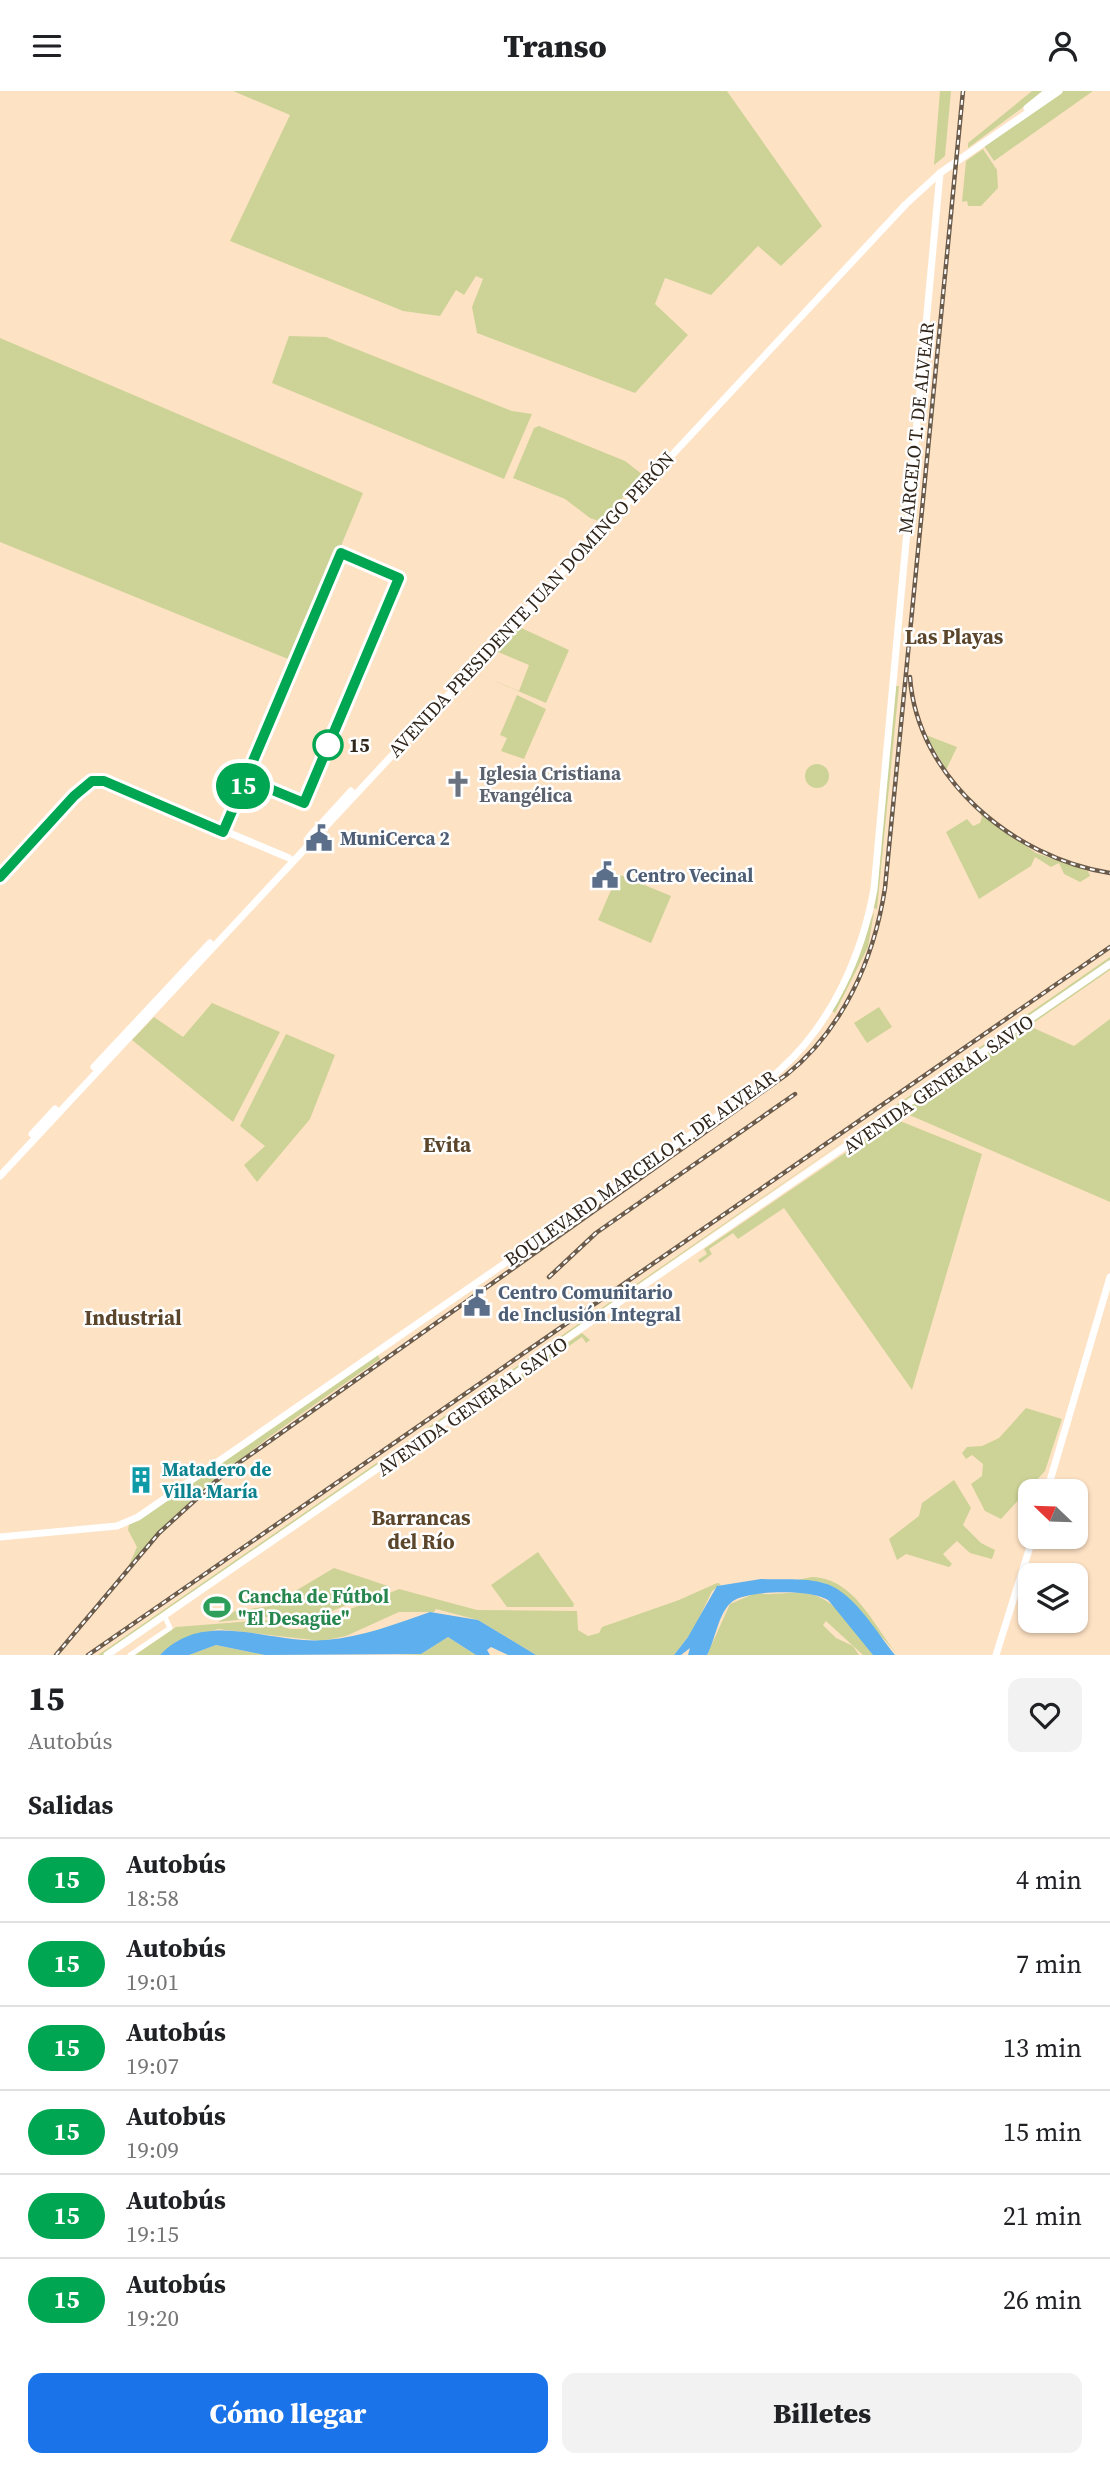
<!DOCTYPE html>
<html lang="es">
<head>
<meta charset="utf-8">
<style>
	:root { --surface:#fff; --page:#f2f2f2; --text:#202124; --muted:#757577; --line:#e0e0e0; --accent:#1a73e8 }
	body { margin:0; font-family:"Source Serif 4",serif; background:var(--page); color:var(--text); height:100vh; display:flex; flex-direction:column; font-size:26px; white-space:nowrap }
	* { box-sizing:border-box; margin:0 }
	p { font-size:23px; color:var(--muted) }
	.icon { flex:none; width:38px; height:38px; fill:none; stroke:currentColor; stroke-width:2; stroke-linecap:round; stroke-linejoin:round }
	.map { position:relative; height:1564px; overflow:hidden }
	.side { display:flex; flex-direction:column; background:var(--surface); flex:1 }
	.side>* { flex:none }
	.badge { padding:0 14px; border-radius:23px; font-size:24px; line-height:46px }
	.needle { width:46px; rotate:293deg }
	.fabs { position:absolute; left:1018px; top:1388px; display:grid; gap:14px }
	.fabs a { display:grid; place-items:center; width:70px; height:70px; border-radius:14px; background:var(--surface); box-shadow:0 2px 5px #0004; font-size:35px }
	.map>.badge { position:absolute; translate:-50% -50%; box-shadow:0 0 0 4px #fff }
	h2 { padding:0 28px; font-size:26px; line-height:63px }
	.round { display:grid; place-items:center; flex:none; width:74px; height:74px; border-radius:14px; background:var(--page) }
	.head { display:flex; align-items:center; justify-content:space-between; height:119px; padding:0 28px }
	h1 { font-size:33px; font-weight:800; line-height:52px }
	.cta { display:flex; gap:14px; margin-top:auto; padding:14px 28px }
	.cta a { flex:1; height:80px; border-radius:14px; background:var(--accent); color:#fff; font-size:28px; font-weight:800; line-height:80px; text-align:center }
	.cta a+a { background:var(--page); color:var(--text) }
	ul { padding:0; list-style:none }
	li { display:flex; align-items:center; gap:21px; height:84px; padding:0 28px; border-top:2px solid var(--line) }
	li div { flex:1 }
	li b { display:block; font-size:26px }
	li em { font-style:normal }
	li .badge { min-width:77px; font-weight:700; text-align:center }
	header { display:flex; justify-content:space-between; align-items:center; height:91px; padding:0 28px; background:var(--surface); font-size:32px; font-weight:800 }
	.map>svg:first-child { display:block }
	.green { fill:#cdd397; fill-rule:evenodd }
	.water { fill:#5dafed }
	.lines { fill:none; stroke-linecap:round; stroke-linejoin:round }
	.minor { stroke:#fff; stroke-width:5 }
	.major { stroke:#fff; stroke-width:7 }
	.rail-casing { stroke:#6b5b4b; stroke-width:4.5 }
	.rail { stroke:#fff; stroke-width:2; stroke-dasharray:5; stroke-linecap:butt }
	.line-casing { stroke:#fff; stroke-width:16 }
	.line { stroke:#00a651; stroke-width:10 }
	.stop-dot { fill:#fff; stroke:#00a651; stroke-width:3.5 }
	.labels { text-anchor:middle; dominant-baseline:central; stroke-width:5; stroke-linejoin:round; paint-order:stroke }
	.street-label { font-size:19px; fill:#31261b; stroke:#fff }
	.stop-label { font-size:19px; font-weight:bold; fill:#31261b; stroke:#fff; text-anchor:start }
	.worship-label { font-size:19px; font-weight:bold; fill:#5b616d; stroke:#fff; text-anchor:start }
	.service-label { font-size:19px; font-weight:bold; fill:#4e5e75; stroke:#fff; text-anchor:start }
	.culture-label { font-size:19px; font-weight:bold; fill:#0d838f; stroke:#fff; text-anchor:start }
	.leisure-label { font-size:19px; font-weight:bold; fill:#27864d; stroke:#fff; text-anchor:start }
	.neighbourhood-label { font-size:21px; font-weight:bold; fill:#5b452b; stroke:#fff }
</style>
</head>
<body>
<header><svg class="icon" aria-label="menu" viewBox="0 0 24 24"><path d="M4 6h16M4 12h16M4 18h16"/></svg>Transo<svg class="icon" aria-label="person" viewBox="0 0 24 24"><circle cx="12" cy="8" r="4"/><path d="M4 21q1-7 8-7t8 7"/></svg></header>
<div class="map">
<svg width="1110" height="1564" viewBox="0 0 1110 1564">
	<rect width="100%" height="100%" fill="#fee2c4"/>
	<g class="green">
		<polygon points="233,0 727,0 822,135 781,175 758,155 711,204 665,187 655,213 688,244 635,302 477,242 472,216 483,188 476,185 464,204 456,199 440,225 403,220 230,150 290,24"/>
		<polygon points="940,0 951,0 945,65 934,74"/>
		<polygon points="1032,0 1045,0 968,57 968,52"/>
		<polygon points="1062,0 1093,0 994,70 984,55"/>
		<polygon points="983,58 997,79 998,97 981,115 968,115 967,110 962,111 966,70"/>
		<polygon points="289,245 326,246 512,320 532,323 504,388 272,292"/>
		<polygon points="0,247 363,402 293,570 0,451"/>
		<polygon points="539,335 625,370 643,384 601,431 590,427 565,408 513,387 534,337"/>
		<path d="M517,535l52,24 -23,53 -73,-31zM498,561l31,13 -10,26 -42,-17z"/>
		<polygon points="896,595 899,595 877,818 873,817"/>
		<polygon points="517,604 546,618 524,668 501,660 507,647 500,644"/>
		<polygon points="926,644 957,656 946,679"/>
		<circle cx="817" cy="685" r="12"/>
		<polygon points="979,721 1036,762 1088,780 1090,785 1080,791 1064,783 1059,772 1051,776 1035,766 1031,775 979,808 946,741 967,728 973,735 980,732 982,726"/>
		<polygon points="618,783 671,805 651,852 598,829"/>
		<polygon points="874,821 868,856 835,922 832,920"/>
		<polygon points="1110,866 1110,870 896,1017 892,1017"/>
		<polygon points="1110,875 1110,879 1029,935 1074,955 1110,928 1110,1111 907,1023 905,1019"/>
		<polygon points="212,912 280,941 233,1031 132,949 154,926 183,946"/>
		<polygon points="879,916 892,936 867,952 854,932"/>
		<polygon points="286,943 335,964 310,1028 257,1091 244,1074 265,1055 240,1035"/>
		<polygon points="883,1023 105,1564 98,1564"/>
		<polygon points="895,1028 982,1063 912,1299 784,1117 738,1148 733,1142 709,1158 712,1163 700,1172 698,1169 707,1163 704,1158"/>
		<polygon points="582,1242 590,1249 586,1252 582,1246 481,1316 479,1313"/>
		<path d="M377,1263l3,5c-92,64 -179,121 -252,208l9,-20 -9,-17 1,-5z"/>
		<polygon points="1026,1317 1062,1328 1045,1380 1001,1428 985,1420 971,1393 982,1385 983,1373 972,1364 966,1368 962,1362 967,1356 982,1355 999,1347"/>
		<polygon points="954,1389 971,1417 963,1434 981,1452 995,1459 992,1468 970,1462 957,1450 943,1463 952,1473 949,1476 906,1463 897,1469 889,1448 919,1425 922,1412"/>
		<polygon points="538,1461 574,1513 573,1516 507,1516 491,1494"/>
		<polygon points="334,1477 391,1496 300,1533 289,1534 266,1526 218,1531 235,1520 270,1515"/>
		<path d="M812,1486c43,1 62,50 86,78l-57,-63 -17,-9 -27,-3z"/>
		<polygon points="717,1492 721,1493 712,1500 694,1538 674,1564 536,1564 478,1529 436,1518 434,1521 399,1521 346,1545 322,1550 218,1538 177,1550 160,1564 135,1564 176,1536 266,1529 290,1538 302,1538 399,1498 477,1519 577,1520 578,1539 588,1545 599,1542 602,1536 679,1509"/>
		<path d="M756,1502c15,3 29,-1 44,0 33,0 57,36 73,62h-10l-37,-34 -3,4 13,13 17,8 6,9h-152l23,-51z"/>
		<polygon points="448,1546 476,1564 397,1564 421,1563"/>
		<polygon points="216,1554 265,1564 189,1564"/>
	</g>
	<g class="water">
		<path d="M761,1488c21,1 46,-2 66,5 28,10 50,49 68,71h-22l-44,-54c-15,-12 -81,-11 -96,0 -15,11 -17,38 -26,54h-19l2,-7 -9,7h-7l14,-18 29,-51z"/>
		<path d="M430,1521l48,8 58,35h-28l-17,-8 -4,3 3,5h-14l-28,-18 -27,17 -156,1 -49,-10 -27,10h-29c45,-48 111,-10 166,-15 36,-3 70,-16 104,-28z"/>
	</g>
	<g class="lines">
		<polyline class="minor" points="130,1564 170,1537 165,1526"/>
		<g class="major">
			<polyline points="1027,17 1048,0"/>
			<polyline points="309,746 351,700"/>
			<polyline points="0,786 83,695 92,690 106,690 289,767"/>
			<polyline points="94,976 210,852"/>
			<polyline points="32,1043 55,1018"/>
			<polyline points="0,1085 906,113 940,82 1059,0"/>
			<polyline points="1047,1400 1110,1186"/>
			<path d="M0,1446l117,-11 21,-9 587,-406c19,-13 39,-26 56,-42 51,-46 81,-114 93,-180l66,-716"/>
			<polyline points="107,1564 1110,873"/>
			<polyline points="996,1564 1033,1446"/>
		</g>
		<defs>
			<g id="rail">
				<path d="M910,586c7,101 104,181 200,196"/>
				<polyline points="549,1186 596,1142 795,1003"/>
				<path d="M56,1564l103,-122 67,-61 560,-397c57,-45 88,-116 99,-187l78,-797"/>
				<polyline points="88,1564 1110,856"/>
			</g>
		</defs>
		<use href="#rail" class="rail-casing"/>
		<use href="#rail" class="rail"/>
	</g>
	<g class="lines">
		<defs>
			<polyline id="line" points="0,786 74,705 92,690 104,690 223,741 246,688 304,712 399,487 341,462 253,670"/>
		</defs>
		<use href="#line" class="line-casing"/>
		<use href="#line" class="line"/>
	</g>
	<defs>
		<symbol id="church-bare" viewBox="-9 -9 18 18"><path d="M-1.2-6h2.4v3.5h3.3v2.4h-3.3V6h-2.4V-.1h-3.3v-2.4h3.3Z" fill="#6b7280" stroke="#fff" stroke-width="2.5" paint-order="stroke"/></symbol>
		<symbol id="civic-bare" viewBox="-9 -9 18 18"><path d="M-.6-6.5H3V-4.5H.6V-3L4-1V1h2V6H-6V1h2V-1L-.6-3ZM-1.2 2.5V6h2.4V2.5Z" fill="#5c6f8a" stroke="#fff" stroke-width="2.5" paint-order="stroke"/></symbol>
		<symbol id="building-bare" viewBox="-9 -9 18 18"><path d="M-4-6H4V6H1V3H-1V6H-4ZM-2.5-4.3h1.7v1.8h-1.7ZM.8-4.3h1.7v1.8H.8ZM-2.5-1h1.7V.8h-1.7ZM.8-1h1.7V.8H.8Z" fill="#0f9aa8" stroke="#fff" stroke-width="2.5" paint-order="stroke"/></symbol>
		<symbol id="stadium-bare" viewBox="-9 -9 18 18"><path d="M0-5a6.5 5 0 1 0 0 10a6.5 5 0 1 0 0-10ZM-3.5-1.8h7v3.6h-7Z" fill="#2e9e5b" stroke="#fff" stroke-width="2.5" paint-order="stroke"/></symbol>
	</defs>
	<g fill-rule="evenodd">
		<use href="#church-bare" x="439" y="674" width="38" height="38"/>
		<use href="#civic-bare" x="300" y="728" width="38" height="38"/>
		<use href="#civic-bare" x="586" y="765" width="38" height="38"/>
		<use href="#civic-bare" x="458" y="1193" width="38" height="38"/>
		<use href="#building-bare" x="122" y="1370" width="38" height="38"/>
		<use href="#stadium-bare" x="198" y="1497" width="38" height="38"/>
	</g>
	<circle class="stop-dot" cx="328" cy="654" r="14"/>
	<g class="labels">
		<g class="street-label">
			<text transform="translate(916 337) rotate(-84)">MARCELO T. DE ALVEAR</text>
			<text transform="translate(531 513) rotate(-47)">AVENIDA PRESIDENTE JUAN DOMINGO PERÓN</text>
			<text transform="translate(938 993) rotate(-35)">AVENIDA GENERAL SAVIO</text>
			<text transform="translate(640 1077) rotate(-35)">BOULEVARD MARCELO T. DE ALVEAR</text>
			<text transform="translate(472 1315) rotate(-35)">AVENIDA GENERAL SAVIO</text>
		</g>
		<g class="stop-label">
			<text x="349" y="654">15</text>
		</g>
		<g class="worship-label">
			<text x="479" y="682">Iglesia Cristiana<tspan x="479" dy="22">Evangélica</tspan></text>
		</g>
		<g class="service-label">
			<text x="340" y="747">MuniCerca 2</text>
			<text x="626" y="784">Centro Vecinal</text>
			<text x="498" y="1201">Centro Comunitario<tspan x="498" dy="22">de Inclusión Integral</tspan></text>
		</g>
		<g class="culture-label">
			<text x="162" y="1378">Matadero de<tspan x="162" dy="22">Villa María</tspan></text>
		</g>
		<g class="leisure-label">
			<text x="238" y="1505">Cancha de Fútbol<tspan x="238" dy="22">"El Desagüe"</tspan></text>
		</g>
		<g class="neighbourhood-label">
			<text x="954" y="545">Las Playas</text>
			<text x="447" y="1053">Evita</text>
			<text x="133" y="1226">Industrial</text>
			<text x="421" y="1426">Barrancas<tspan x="421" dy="24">del Río</tspan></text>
		</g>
	</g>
</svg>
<div class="fabs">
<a><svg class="needle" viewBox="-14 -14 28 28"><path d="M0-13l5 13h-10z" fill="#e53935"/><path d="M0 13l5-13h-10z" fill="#757577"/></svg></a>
<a><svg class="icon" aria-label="layers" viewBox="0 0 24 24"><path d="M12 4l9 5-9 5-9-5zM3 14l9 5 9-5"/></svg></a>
</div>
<b class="badge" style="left:243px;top:695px;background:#00a651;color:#fff">15</b>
</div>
<section class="side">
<div class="head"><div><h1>15</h1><p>Autobús</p></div><a class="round"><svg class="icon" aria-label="heart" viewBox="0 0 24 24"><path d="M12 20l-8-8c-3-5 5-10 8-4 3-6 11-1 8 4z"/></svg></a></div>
<h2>Salidas</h2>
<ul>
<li><span class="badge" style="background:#00a651;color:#fff">15</span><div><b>Autobús</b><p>18:58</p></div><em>4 min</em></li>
<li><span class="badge" style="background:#00a651;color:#fff">15</span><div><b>Autobús</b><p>19:01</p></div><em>7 min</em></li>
<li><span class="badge" style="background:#00a651;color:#fff">15</span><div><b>Autobús</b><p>19:07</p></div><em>13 min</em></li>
<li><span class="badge" style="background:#00a651;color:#fff">15</span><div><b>Autobús</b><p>19:09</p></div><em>15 min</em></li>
<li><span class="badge" style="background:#00a651;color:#fff">15</span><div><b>Autobús</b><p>19:15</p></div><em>21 min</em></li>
<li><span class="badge" style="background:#00a651;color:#fff">15</span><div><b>Autobús</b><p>19:20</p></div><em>26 min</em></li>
</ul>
<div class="cta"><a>Cómo llegar</a><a>Billetes</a></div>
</section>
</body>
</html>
